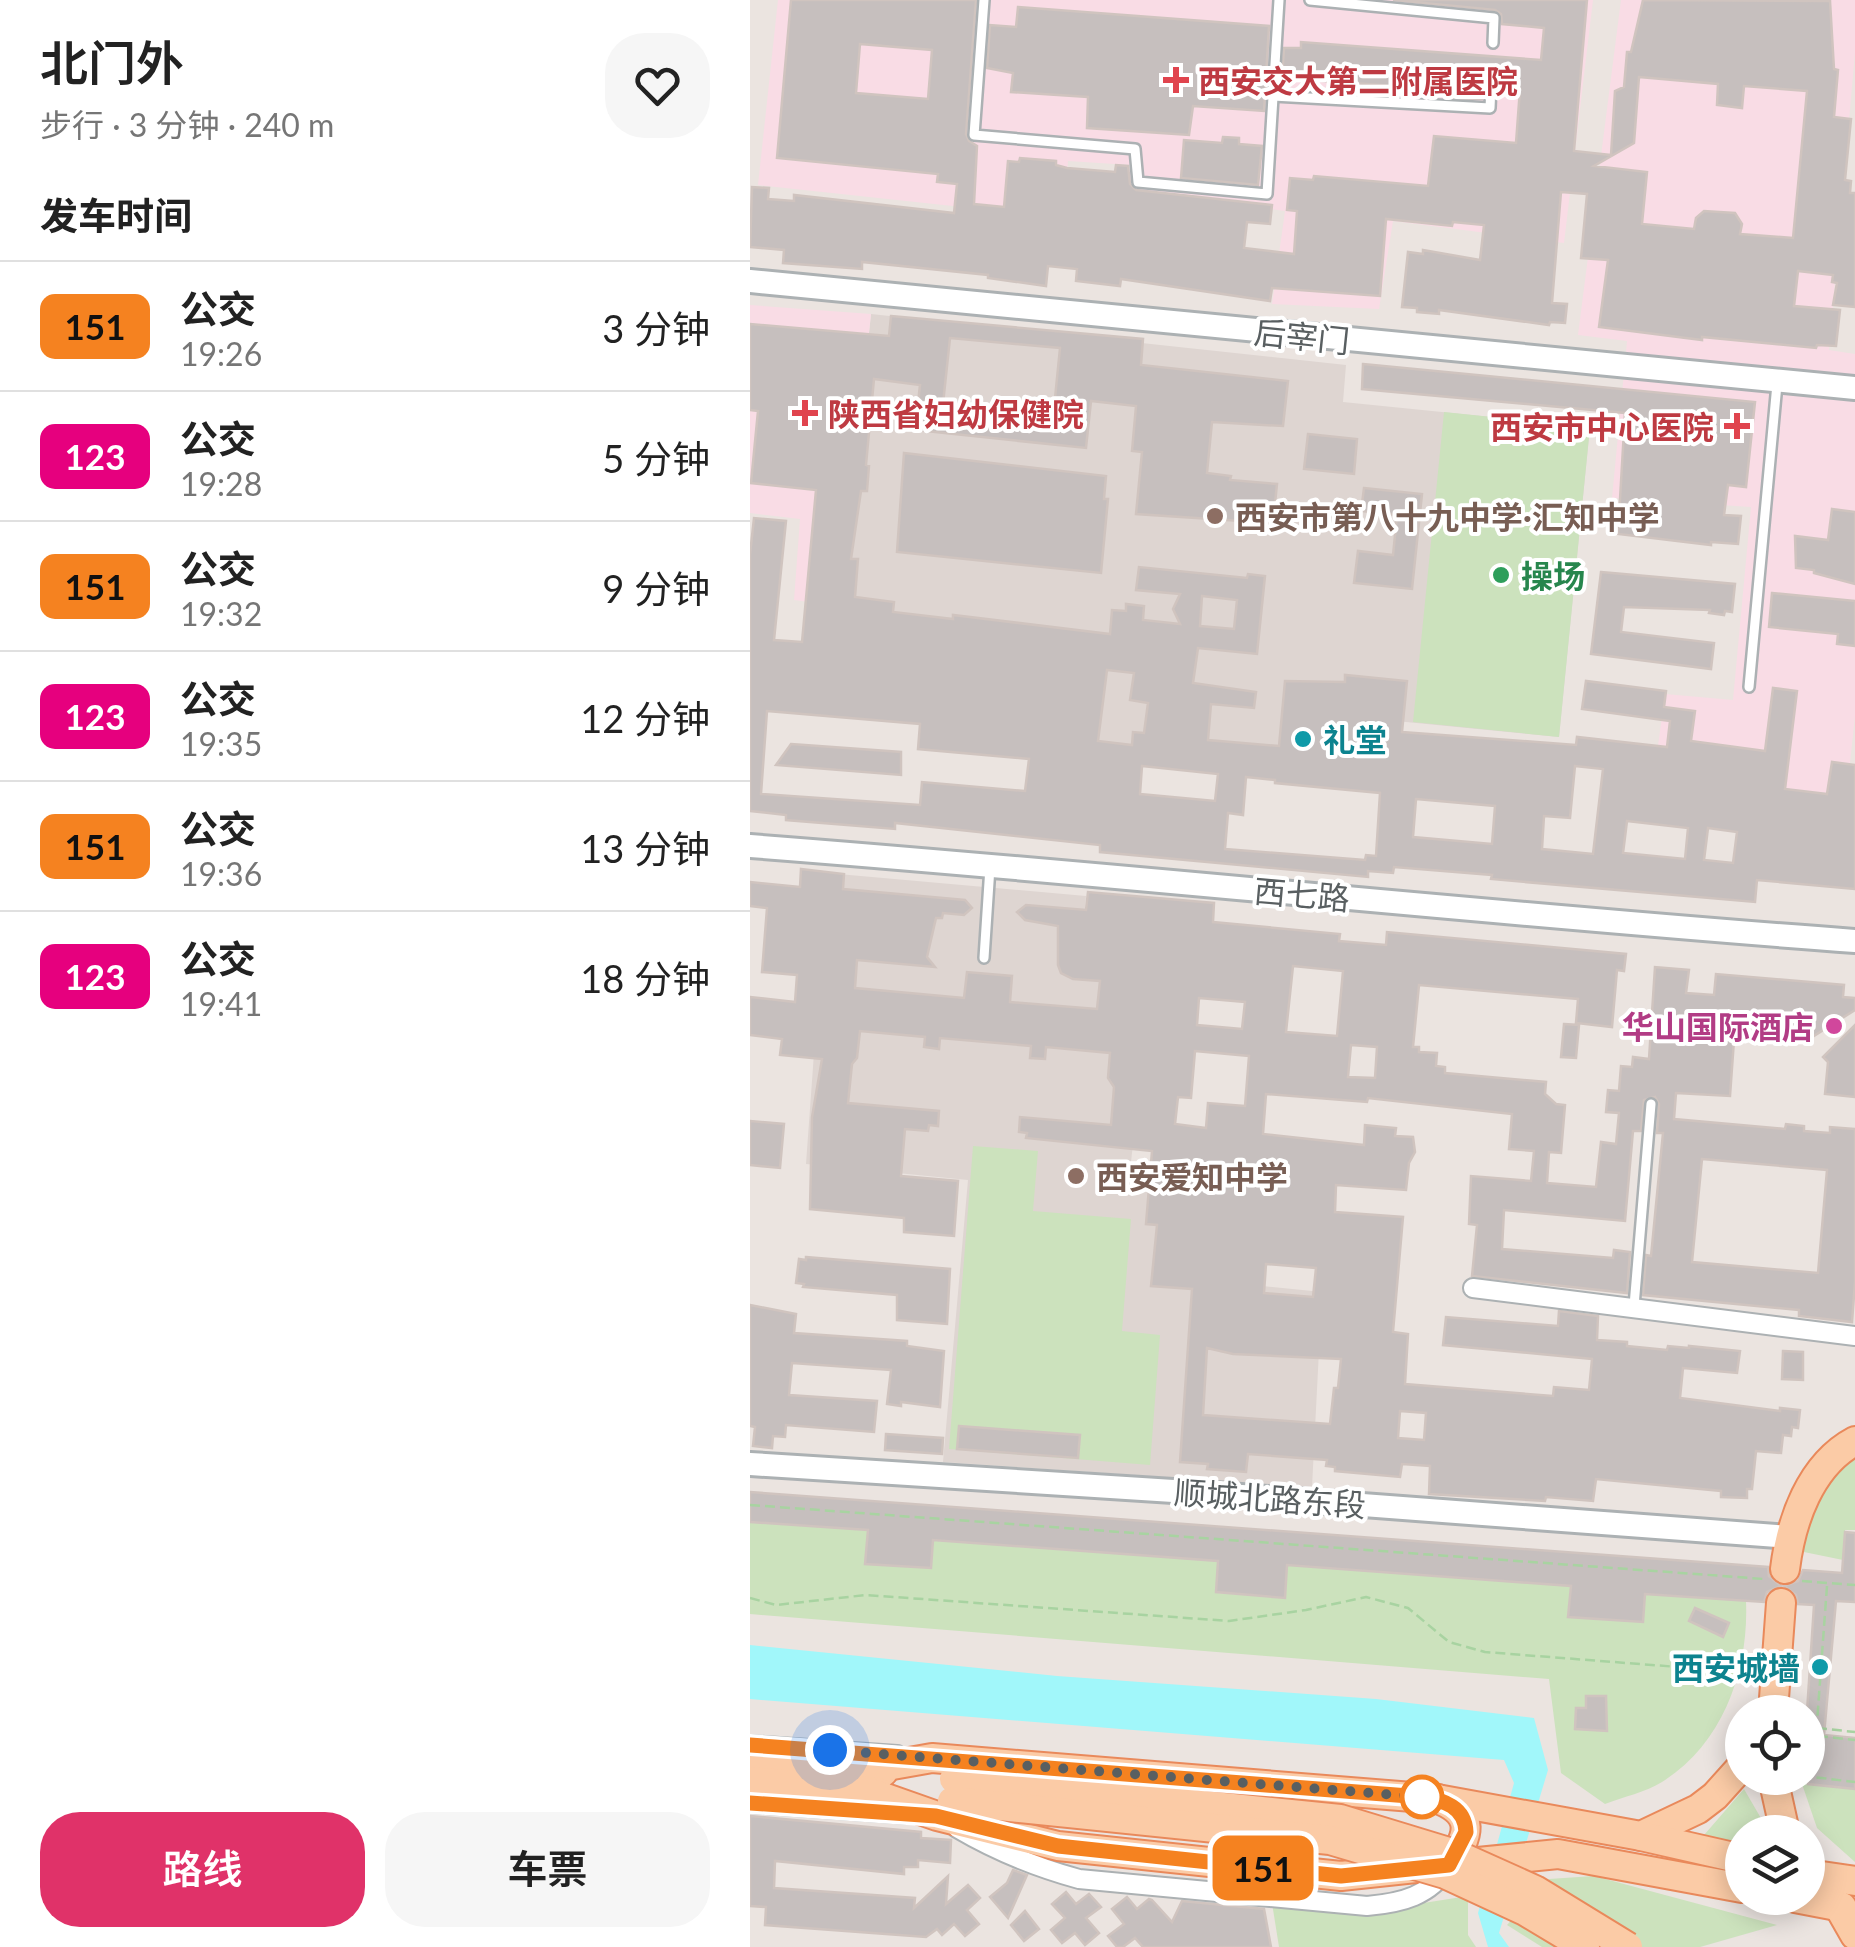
<!DOCTYPE html>
<html lang="zh">
<head>
<meta charset="utf-8">
<style>
	:root { --surface:#fff; --page:#f6f6f6; --text:#222; --muted:#767676; --line:#e0e0e0; --accent:#e03269 }
	body { margin:0; font-family:Lato,"Noto Sans SC",sans-serif; background:var(--page); color:var(--text); height:100vh; display:flex; flex-direction:column; font-size:38px; white-space:nowrap }
	* { box-sizing:border-box; margin:0 }
	p { font-size:32px; color:var(--muted) }
	.icon { flex:none; width:55px; height:55px; fill:none; stroke:currentColor; stroke-width:2; stroke-linecap:round; stroke-linejoin:round }
	.map { position:relative; flex:1; overflow:hidden }
	.panel { display:flex; flex-direction:column; background:var(--surface); width:750px }
	.panel>* { flex:none }
	.badge { padding:0 20px; border-radius:15px; font-size:35px; line-height:65px }
	.controls { position:absolute; left:975px; top:1695px; display:grid; gap:20px }
	.controls a { display:grid; place-items:center; width:100px; height:100px; border-radius:50%; background:var(--surface); box-shadow:0 5px 25px #0003; font-size:50px }
	.you { position:absolute; width:50px; height:50px; margin:-25px; border:8px solid #fff; border-radius:50%; background:#1a73e8; box-shadow:0 0 0 15px #1a73e833 }
	.map>.badge { position:absolute; translate:-50% -50%; box-shadow:0 0 0 5px #fff }
	h2 { padding:0 40px; font-size:38px; line-height:90px }
	.round { display:grid; place-items:center; flex:none; width:105px; height:105px; border-radius:40px; background:var(--page) }
	.summary { display:flex; align-items:center; justify-content:space-between; height:170px; padding:0 40px }
	h1 { font-size:48px; font-weight:600; line-height:75px }
	.cta { display:flex; gap:20px; margin-top:auto; padding:20px 40px }
	.cta a { flex:1; height:115px; border-radius:40px; background:var(--accent); color:#fff; font-size:40px; font-weight:600; line-height:115px; text-align:center }
	.cta a+a { background:var(--page); color:var(--text) }
	ul { padding:0; list-style:none }
	li { display:flex; align-items:center; gap:30px; height:130px; padding:0 40px; border-top:2px solid var(--line) }
	li div { flex:1 }
	li b { display:block; font-size:38px }
	li em { font-style:normal }
	li .badge { min-width:110px; font-weight:700; text-align:center }
	main { display:flex; flex:1; min-height:0 }
	.map>svg:first-child { display:block }
	.education { fill:#ded5d1 }
	.medical { fill:#f9dce5 }
	.green { fill:#cce2bd }
	.water { fill:#a1f7fa }
	.building { fill:#c6bfbe; stroke:#d0c4bf; stroke-width:2.5; fill-rule:evenodd }
	.lines { fill:none; stroke-linecap:round; stroke-linejoin:round }
	.service-casing { stroke:#acb1b3; stroke-width:14 }
	.minor-casing { stroke:#acb1b3; stroke-width:22 }
	.tertiary-casing { stroke:#acb1b3; stroke-width:28 }
	.primary-casing { stroke:#e9895b; stroke-width:32 }
	.path { stroke:#a8d3a1; stroke-width:2.5; stroke-dasharray:10 5; stroke-linecap:butt }
	.service { stroke:#fff; stroke-width:9 }
	.minor { stroke:#fff; stroke-width:18 }
	.tertiary { stroke:#fff; stroke-width:22 }
	.primary { stroke:#fbcba6; stroke-width:28 }
	.primary-bridge-casing { stroke:#e9895b; stroke-width:32; stroke-linecap:butt }
	.primary-bridge { stroke:#fbcba6; stroke-width:28 }
	.line-casing { stroke:#fff; stroke-width:22 }
	.line { stroke:#f58220; stroke-width:15 }
	.walk { stroke:#595f61; stroke-width:10; stroke-dasharray:0 18 }
	.health-dot { fill:#e0444e; stroke:#fff; stroke-width:4 }
	.education-dot { fill:#8d6e63; stroke:#fff; stroke-width:4 }
	.leisure-dot { fill:#2e9e5b; stroke:#fff; stroke-width:4 }
	.culture-dot { fill:#0f9aa8; stroke:#fff; stroke-width:4 }
	.hotel-dot { fill:#d1479c; stroke:#fff; stroke-width:4 }
	.stop-dot { fill:#fff; stroke:#f58220; stroke-width:5 }
	.labels { text-anchor:middle; dominant-baseline:central; stroke-width:8; stroke-linejoin:round; paint-order:stroke }
	.health-label { font-size:32px; font-weight:bold; fill:#be3a42; stroke:#fff; text-anchor:start }
	.street-label { font-size:32px; fill:#595f61; stroke:#fff }
	.education-label { font-size:32px; font-weight:bold; fill:#785e54; stroke:#fff; text-anchor:start }
	.leisure-label { font-size:32px; font-weight:bold; fill:#27864d; stroke:#fff; text-anchor:start }
	.culture-label { font-size:32px; font-weight:bold; fill:#0d838f; stroke:#fff; text-anchor:start }
	.hotel-label { font-size:32px; font-weight:bold; fill:#b23c85; stroke:#fff; text-anchor:end }
</style>
</head>
<body>
<main>
<section class="panel">
<div class="summary"><div><h1>北门外</h1><p>步行 · 3 分钟 · 240 m</p></div><a class="round"><svg class="icon" aria-label="heart" viewBox="0 0 24 24"><path d="M12 20l-8-8c-3-5 5-10 8-4 3-6 11-1 8 4z"/></svg></a></div>
<h2>发车时间</h2>
<ul>
<li><span class="badge" style="background:#f58220;color:#111">151</span><div><b>公交</b><p>19:26</p></div><em>3 分钟</em></li>
<li><span class="badge" style="background:#e6007e;color:#fff">123</span><div><b>公交</b><p>19:28</p></div><em>5 分钟</em></li>
<li><span class="badge" style="background:#f58220;color:#111">151</span><div><b>公交</b><p>19:32</p></div><em>9 分钟</em></li>
<li><span class="badge" style="background:#e6007e;color:#fff">123</span><div><b>公交</b><p>19:35</p></div><em>12 分钟</em></li>
<li><span class="badge" style="background:#f58220;color:#111">151</span><div><b>公交</b><p>19:36</p></div><em>13 分钟</em></li>
<li><span class="badge" style="background:#e6007e;color:#fff">123</span><div><b>公交</b><p>19:41</p></div><em>18 分钟</em></li>
</ul>
<div class="cta"><a>路线</a><a>车票</a></div>
</section>
<div class="map">
<svg width="1105" height="1947" viewBox="0 0 1105 1947">
	<rect width="100%" height="100%" fill="#ebe4e0"/>
	<g class="education">
		<polygon points="121,314 596,365 593,402 840,427 809,737 646,721 571,780 340,757 85,653"/>
		<polygon points="77,873 336,896 331,957 403,965 381,1162 471,1173 464,1281 572,1292 562,1487 193,1462 218,1180 56,1164"/>
	</g>
	<g class="medical">
		<polygon points="28,0 843,0 814,243 643,221 629,309 522,304 535,211 378,191 380,165 318,161 314,218 8,185"/>
		<polygon points="871,0 1105,0 1105,52 1079,350 1105,354 1105,716 1096,800 903,783 915,694 983,700 1001,507 862,498 877,341 828,335"/>
		<polygon points="0,305 121,314 90,606 44,600 50,519 0,513"/>
	</g>
	<g class="green">
		<polygon points="694,412 840,427 809,737 663,722"/>
		<polygon points="223,1146 288,1151 283,1211 381,1219 372,1331 410,1335 400,1465 199,1449"/>
		<path d="M1105,1455v75h-10l-2,30 -44,-9c11,-37 26,-70 56,-96z"/>
		<path d="M0,1522l118,8 -2,34 65,4 2,-28 285,21 -1,32 68,5 2,-33 284,21 -3,30 75,6 2,-28 101,7c3,69 -23,143 -84,181 -16,10 -39,15 -57,22l-44,-31 -12,-94 -799,-65z"/>
		<polygon points="1052,1784 1105,1789 1105,1862 1067,1828"/>
		<polygon points="994,1789 1019,1832 992,1832 992,1852 948,1842"/>
		<polygon points="844,1876 1027,1925 950,1947 792,1947 757,1925 799,1879"/>
		<polygon points="718,1896 718,1935 726,1947 529,1947 522,1903 629,1910"/>
	</g>
	<polygon class="water" points="0,1645 307,1676 626,1699 784,1718 798,1770 749,1933 759,1947 738,1947 728,1913 764,1783 754,1760 0,1699"/>
	<g class="building">
		<path d="M41,0h185l-10,134 3,7 8,5 -3,58 30,3 4,-46 11,1 1,-4 36,3v4l11,3 48,4 1,-7 12,1 2,18 6,6 136,15 -2,19 -23,-2 -3,26 50,6 3,-43 -10,-1 3,-32 23,2 1,-4 114,10 6,-50 82,7 4,-54 -21,-1 -3,-8 -8,-2 -5,7 -1,14 -32,-1v-8l-168,-12 2,-30h17v-6l240,18 3,-32 -42,-4 -1,-10 -6,-4 -102,-10h194l-13,151 37,4 4,-64 9,-4 3,-35h4l12,-52 187,1 4,68 4,1 -4,47 17,2 -6,61 6,1 -1,12h5v114l-22,-2 4,-22 -5,-1 1,-7 -35,-4 -4,35 46,4 -4,36 -19,-1 -1,3 -114,-11v3l-103,-13 9,-67 -27,-2 6,-64 -26,-2 -9,111 15,1 -2,19 -15,-1 -1,3 -110,-15v4l-22,-2v-4l-15,-1 6,-55 15,2v-4l57,10 4,-35 -31,-3 -1,4 -66,-7 -6,77 -108,-8 -2,13 -149,-22 -1,7 -44,-5 1,-12 -29,-3 -2,20 -58,-8v-3l-126,-13v7l-79,-6 1,-13 -34,-3 2,-60 17,1 -1,11 26,2v-6l160,18 3,-29 -20,-2 1,-8 -161,-16zM110,44l72,6 -4,49 -72,-6zM889,77l79,7 -1,21 25,3 2,-22 63,5 -14,147 -53,-4 2,-10 -7,-11 -31,-2 -8,7 -2,11 -52,-5 5,-52 -53,-6 40,-23z"/>
		<polygon points="268,7 519,26 514,111 443,106 439,135 337,128 338,97 261,92 263,73 237,68 240,25 266,27"/>
		<polygon points="473,137 489,138 489,144 512,146 508,185 431,178 434,140 472,143"/>
		<path d="M141,316l252,23 -2,26 147,16 -5,45 -71,-4 -5,51 24,3 -1,4 47,4 -4,39 -137,-9 6,-62 -10,-1 4,-45 -45,-5 -5,47 -171,-18 5,-45 -46,-6 -8,86 3,1 -2,25h-6l-10,68h7l-3,38 39,5 -1,10 60,7v-4l157,19 2,-24 14,1v-7l18,2 -1,14 37,4 -7,-15 7,-15 -44,-4 3,-23 108,11 1,-4 17,2 -8,78 -59,-6 -5,35 63,9 -2,16 -43,-4 -3,36 71,6 6,-65 60,1v-7l62,6 -5,51 174,13 1,-8 90,10 3,-26 -88,-12 4,-28 80,10 -2,16 31,4 -4,30 74,10 8,-63 24,3 -12,98 42,5 5,-32 23,3v124l-98,-9 -2,22 -264,-23 1,-4 -98,-8 -1,6 -25,-2v6l-268,-25v-7l-205,-22v6l-109,-9v-5l-36,-4v-257l4,-36 32,3 -12,119 28,2 14,-152 -65,-7 7,-72 -8,-1v-86l139,12zM200,338l110,10 -5,50 12,1 -3,28 -122,-14zM452,596l35,4 -3,29 -34,-3zM357,670l27,3 -4,27 18,3 -4,30 -11,-1 -1,13 -34,-4zM17,711l153,13 -2,25 111,10 -4,32 -103,-9 -2,23 -159,-11zM392,766l76,8 -3,27 -75,-7zM825,766l28,3 -10,85 -51,-5 2,-33 26,2zM496,777l29,3v3l105,10 -4,63 -10,-1 -1,5 -140,-11 3,-36 15,2zM666,799l79,7 -3,38 -79,-7zM877,821l61,7 -3,31 -62,-6zM958,828l29,4 -4,31 -29,-3z"/>
		<polygon points="613,364 1005,402 996,487 978,485 974,515 991,516 988,544 961,542 961,545 868,534 875,413 612,389"/>
		<polygon points="558,434 607,439 604,474 554,469"/>
		<polygon points="154,453 356,476 354,499 358,499 351,573 147,552"/>
		<polygon points="614,488 672,494 662,589 604,583 608,551 643,555 647,515 611,511"/>
		<polygon points="1082,509 1105,512 1105,584 1064,573 1064,570 1046,568 1045,536 1078,540"/>
		<polygon points="851,572 985,584 982,612 975,611 974,615 959,613 960,610 874,607 871,632 964,643 961,669 841,654"/>
		<polygon points="1022,593 1105,601 1105,646 1087,644 1088,634 1019,627"/>
		<polygon points="41,744 151,752 151,775 26,765"/>
		<path d="M51,869l43,5 -1,15 122,11 7,8 -8,7 -21,-2 -1,5h-6l-9,39 8,10 -78,-7 -2,28 109,10 3,-26 45,4 -2,26 87,7 3,-28 -27,-2 -12,-6 -3,-8v-39l-33,-6 -8,-8 9,-7 60,5 2,-18 126,11 -1,19 127,12 -1,7 47,4 1,-13 239,22 -2,17 -7,-1 -5,57 -36,-4 2,-24 -159,-14 -6,62h6v5l18,1 -1,13 9,1v6l101,9 -1,12 11,10 9,1 -4,48 -12,-1 -2,31 49,4 5,-45 15,2 3,-31 -13,-1 2,-22 11,1 2,-25 11,1 1,-10 16,2 6,-92 34,3 -3,23 28,2 2,-21 128,11 -1,12 12,1v12l-46,29 -6,-7 -68,-6 -5,70 -54,-3 -2,26 111,10 1,-5 18,2v5l26,2v-6l25,2v153l-3,40 -53,-6v-6l-156,-15 3,-40 5,1 12,-123h-6l2,-29 -4,-7 -11,3 -3,31h-8l-8,90 -121,-11 -2,39 111,9 1,-8 16,2 -3,41 -155,-17 5,-51 -8,-1 2,-48 60,5 3,-30 -25,-2 3,-35 -144,-16 -1,4 -101,-8 -3,40 101,11 1,-20 31,3 -1,8 18,1 2,15 -6,11 -3,27 -70,-5 -1,27 68,5 -10,115 15,2 -3,50 148,12 1,-9 35,3 3,-31 -149,-14 3,-28 112,9 1,-15 39,5 -1,24 30,2v4l40,4 1,-4 21,2v-2l51,5 -3,22 -54,-5 -3,30 100,13v-3l20,2 -2,18 -6,-1 -1,9 -8,-1 -2,18 -25,-2 -4,38h-5v9l-26,-1v-6l-125,-12 -3,22 -47,-4 -1,4 -116,-7 1,-28 -28,-2 -2,13 -65,-6v-4l-9,-1 1,-6 -79,-6 -2,18 -39,-3 1,-5 -28,-2 12,-173 -41,-3 6,-61 -11,-1 6,-73 -126,-13 1,-5 -8,-1 1,-15 91,8 3,-38 -6,-9 2,-25 -64,-6 -1,12 -15,-1 1,-12 -91,-8 -1,11 -15,-2 1,-10 -65,-6 -3,27 -5,6 -4,39 91,8 -1,15 -9,-1 -1,6 -23,-2 -4,47 57,5 -4,55 -50,-4v-14l-94,-9 2,-92 10,-58 -42,-4 2,-16 -32,-4v-38l45,5 2,-27 -35,-3 5,-64 -17,-2v-24l50,5zM543,966l50,5 -6,65 -51,-4zM449,998l46,4 -3,27 -45,-4zM601,1045l26,2 -2,31 -27,-1zM445,1051l54,5 -4,50 -37,-3 -2,25 -31,-4 3,-27 13,1zM952,1159l125,11 -9,103 -126,-11zM516,1264l50,4 -3,29 -49,-4zM457,1348l26,6 108,5 -3,29h-4l-4,36 -127,-9zM650,1411l26,2 -2,27 -26,-2z"/>
		<polygon points="814,1024 829,1025 826,1058 811,1057"/>
		<polygon points="1105,1025 1105,1097 1075,1094 1078,1062 1073,1057"/>
		<polygon points="0,1121 34,1124 30,1168 0,1165"/>
		<polygon points="56,1257 200,1269 197,1324 147,1320 147,1295 53,1287 54,1284 46,1283 49,1259 56,1260"/>
		<polygon points="0,1305 46,1314 44,1333 157,1341 157,1346 194,1351 190,1407 151,1402 151,1406 137,1404 141,1370 42,1363 39,1395 127,1401 124,1432 36,1425 35,1437 23,1436 22,1448 3,1446 5,1427 0,1426"/>
		<polygon points="1033,1351 1053,1352 1053,1380 1032,1379"/>
		<polygon points="209,1426 330,1435 328,1458 207,1449"/>
		<polygon points="136,1434 193,1438 192,1454 135,1450"/>
		<polygon points="0,1492 1018,1567 1019,1576 1031,1586 1017,1592 1014,1602 895,1594 893,1622 818,1617 821,1586 537,1565 535,1598 466,1592 468,1561 183,1540 181,1568 115,1564 118,1530 0,1522"/>
		<polygon points="1095,1532 1105,1533 1105,1602 1086,1601 1074,1735 1105,1738 1105,1789 1058,1784 1057,1712 1064,1605 1048,1604 1046,1595 1034,1586 1048,1581 1053,1570 1092,1573"/>
		<polygon points="945,1608 979,1623 973,1637 939,1621"/>
		<polygon points="836,1696 856,1696 857,1731 825,1729 826,1708 836,1708"/>
		<polygon points="0,1816 171,1832 171,1838 201,1840 200,1863 168,1860 168,1867 154,1867 154,1874 25,1861 24,1888 165,1898 164,1908 198,1876 196,1904 218,1885 230,1898 217,1910 229,1924 215,1936 204,1924 192,1935 187,1929 176,1937 15,1925 16,1907 0,1906"/>
		<polygon points="263,1870 277,1875 258,1918 240,1897 257,1883"/>
		<polygon points="316,1892 326,1904 339,1894 351,1907 336,1918 349,1933 335,1945 325,1933 312,1943 301,1930 315,1918 302,1904"/>
		<polygon points="377,1897 387,1909 399,1899 402,1900 422,1922 432,1901 514,1909 521,1947 393,1947 385,1938 373,1947 367,1947 358,1936 374,1924 362,1909"/>
		<polygon points="275,1911 289,1929 274,1941 261,1925"/>
	</g>
	<g class="lines">
		<defs>
			<g id="service">
				<polyline points="234,0 224,135 385,149 388,182 517,194 529,0"/>
				<polyline points="560,0 744,18 743,43"/>
				<polyline points="523,96 740,108 741,86"/>
				<polyline points="999,687 1027,384"/>
				<polyline points="234,958 240,867"/>
				<polyline points="884,1306 901,1104"/>
			</g>
			<g id="minor">
				<polyline points="723,1288 1105,1336"/>
				<polyline points="0,1745 147,1755"/>
				<polyline points="0,1803 159,1814"/>
				<path d="M207,1828c39,23 78,39 122,51l288,27c35,-3 63,-10 82,-40"/>
			</g>
			<g id="tertiary">
				<polyline points="0,281 1105,388"/>
				<path d="M0,846c369,28 736,68 1105,95"/>
				<polyline points="0,1464 439,1492 1039,1537"/>
			</g>
			<g id="primary">
				<path d="M1035,1569c6,-48 25,-104 70,-128"/>
				<polyline points="1023,1712 1031,1603"/>
				<polyline points="0,1760 133,1772"/>
				<polyline points="114,1770 182,1758 687,1799 891,1836 948,1809 965,1796 992,1766"/>
				<polyline points="1023,1778 1035,1832"/>
				<polyline points="0,1781 128,1792"/>
				<polyline points="113,1790 187,1816 308,1846 591,1876 675,1867"/>
				<path d="M688,1799c39,16 31,37 11,66"/>
				<polyline points="891,1836 992,1859"/>
				<polyline points="718,1863 808,1854 992,1888"/>
				<polyline points="1058,1868 1089,1907 1105,1935"/>
				<polyline points="1058,1874 1105,1881"/>
				<polyline points="1045,1898 1092,1907"/>
			</g>
		</defs>
		<use href="#service" class="service-casing"/>
		<use href="#minor" class="minor-casing"/>
		<use href="#tertiary" class="tertiary-casing"/>
		<use href="#primary" class="primary-casing"/>
		<g class="path">
			<polyline points="0,1505 1014,1579"/>
			<polyline points="1052,1581 1105,1585"/>
			<polyline points="1077,1586 1063,1777 1105,1782"/>
			<polyline points="0,1598 26,1605 116,1595 479,1621 556,1610 616,1597 658,1608 699,1642 735,1652 1005,1673"/>
			<polyline points="1067,1728 1105,1732"/>
			<polyline points="1068,1736 1105,1740"/>
		</g>
		<use href="#service" class="service"/>
		<use href="#minor" class="minor"/>
		<use href="#tertiary" class="tertiary"/>
		<use href="#primary" class="primary"/>
		<defs>
			<g id="primary-bridge">
				<polyline points="204,1779 590,1819 705,1854 785,1890 878,1947"/>
				<polyline points="202,1801 580,1840 695,1874 775,1911 835,1947"/>
			</g>
		</defs>
		<use href="#primary-bridge" class="primary-bridge-casing"/>
		<use href="#primary-bridge" class="primary-bridge"/>
	</g>
	<g class="lines">
		<defs>
			<path id="line" d="M0,1745l672,52c22,3 43,10 44,35l-17,33 -108,11 -283,-30 -122,-30 -186,-13"/>
		</defs>
		<use href="#line" class="line-casing"/>
		<use href="#line" class="line"/>
		<polyline class="walk" points="80,1750 672,1797"/>
	</g>
	<g class="health-dot">
		<path d="M421 65h10v10h10v10h-10v10h-10v-10h-10v-10h10z"/>
		<path d="M50 398h10v10h10v10h-10v10h-10v-10h-10v-10h10z"/>
		<path d="M982 411h10v10h10v10h-10v10h-10v-10h-10v-10h10z"/>
	</g>
	<g class="education-dot">
		<circle cx="465" cy="516" r="10"/>
		<circle cx="326" cy="1176" r="10"/>
	</g>
	<circle class="leisure-dot" cx="751" cy="575" r="10"/>
	<g class="culture-dot">
		<circle cx="553" cy="739" r="10"/>
		<circle cx="1070" cy="1667" r="10"/>
	</g>
	<circle class="hotel-dot" cx="1084" cy="1026" r="10"/>
	<circle class="stop-dot" cx="672" cy="1797" r="20"/>
	<g class="labels">
		<g class="health-label">
			<text x="448" y="80">西安交大第二附属医院</text>
			<text x="78" y="413">陕西省妇幼保健院</text>
			<text x="964" y="426" text-anchor="end">西安市中心医院</text>
		</g>
		<g class="street-label">
			<text transform="translate(552 336) rotate(6)">后宰门</text>
			<text transform="translate(552 894) rotate(5)">西七路</text>
			<text transform="translate(520 1498) rotate(4)">顺城北路东段</text>
		</g>
		<g class="education-label">
			<text x="485" y="516">西安市第八十九中学·汇知中学</text>
			<text x="346" y="1176">西安爱知中学</text>
		</g>
		<g class="leisure-label">
			<text x="771" y="575">操场</text>
		</g>
		<g class="culture-label">
			<text x="573" y="739">礼堂</text>
			<text x="1050" y="1667" text-anchor="end">西安城墙</text>
		</g>
		<g class="hotel-label">
			<text x="1064" y="1026">华山国际酒店</text>
		</g>
	</g>
</svg>
<div class="controls">
<a><svg class="icon" aria-label="locate" viewBox="0 0 24 24"><circle cx="12" cy="12" r="6"/><path d="M12 2v4M12 18v4M2 12h4M18 12h4"/></svg></a>
<a><svg class="icon" aria-label="layers" viewBox="0 0 24 24"><path d="M12 4l9 5-9 5-9-5zM3 14l9 5 9-5"/></svg></a>
</div>
<div class="you" style="left:80px;top:1750px"></div>
<b class="badge" style="left:513px;top:1868px;background:#f58220;color:#111">151</b>
</div>
</main>
</body>
</html>
